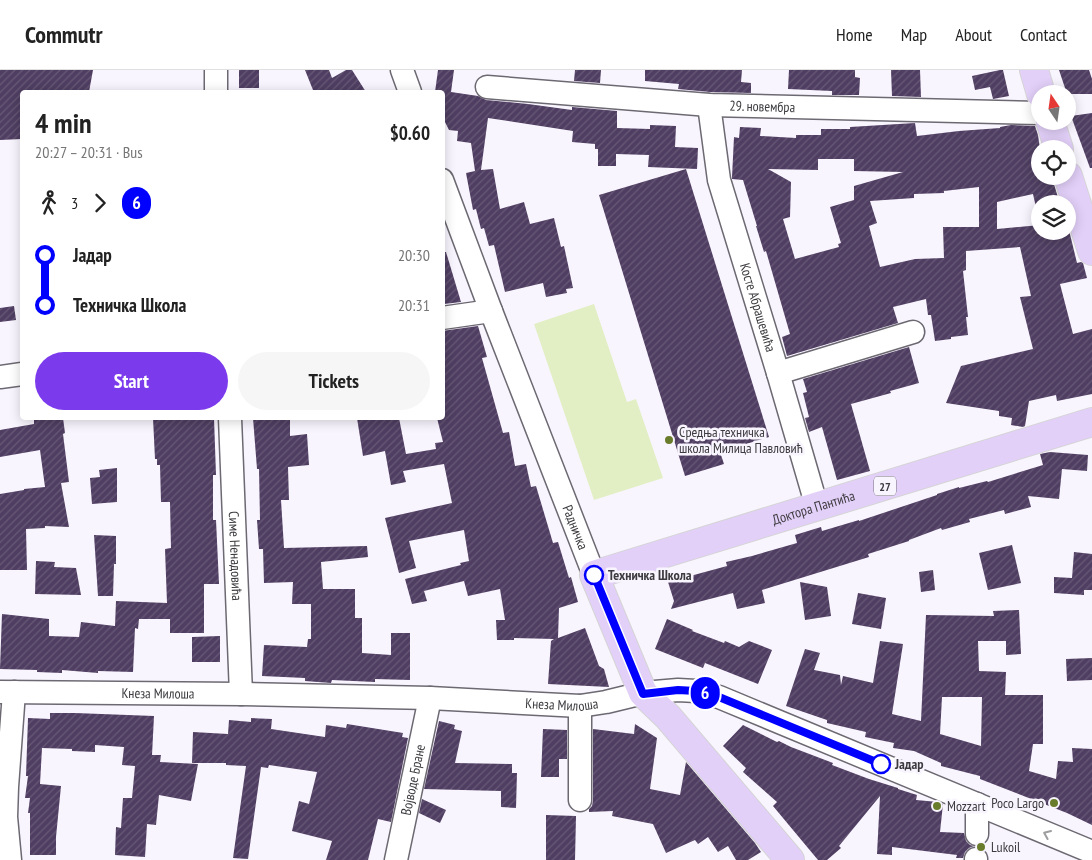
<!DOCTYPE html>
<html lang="en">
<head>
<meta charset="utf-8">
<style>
	:root { --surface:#fff; --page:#f6f6f6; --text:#222; --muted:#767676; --line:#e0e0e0; --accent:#7c3aed }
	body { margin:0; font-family:"PT Sans Narrow",sans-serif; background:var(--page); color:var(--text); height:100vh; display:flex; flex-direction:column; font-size:19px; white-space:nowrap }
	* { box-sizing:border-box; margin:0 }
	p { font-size:16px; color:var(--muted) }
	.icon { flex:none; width:28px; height:28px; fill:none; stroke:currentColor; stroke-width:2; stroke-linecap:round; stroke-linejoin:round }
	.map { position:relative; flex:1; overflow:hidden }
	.panel { position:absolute; left:20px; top:20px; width:425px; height:330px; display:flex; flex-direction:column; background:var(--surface); border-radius:5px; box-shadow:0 2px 12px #0003 }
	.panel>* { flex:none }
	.badge { padding:0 10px; border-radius:16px; font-size:18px; line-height:32px }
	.needle { width:32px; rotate:347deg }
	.fabs { position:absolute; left:1031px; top:15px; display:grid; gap:10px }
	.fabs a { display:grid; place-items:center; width:45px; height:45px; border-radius:50%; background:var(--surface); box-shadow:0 2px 12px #0003; font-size:25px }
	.map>.badge { position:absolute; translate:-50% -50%; box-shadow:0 0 0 2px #fff }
	.legs { display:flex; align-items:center; gap:8px; height:55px; padding:0 15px; font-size:16px }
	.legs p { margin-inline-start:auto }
	.summary { display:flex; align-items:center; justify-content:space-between; height:85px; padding:0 15px }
	h1 { font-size:28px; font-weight:600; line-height:38px }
	.action { display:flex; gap:10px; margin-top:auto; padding:10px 15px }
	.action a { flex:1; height:58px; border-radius:30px; background:var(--accent); color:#fff; font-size:20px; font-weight:600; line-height:58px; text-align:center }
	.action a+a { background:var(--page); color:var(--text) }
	ul { padding:0 15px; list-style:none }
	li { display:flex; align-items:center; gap:18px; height:50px; font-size:19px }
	li i { display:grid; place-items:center; width:8px; height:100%; margin:0 6px; background:currentColor }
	li i::after { content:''; width:12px; height:12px; margin:-6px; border:4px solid; border-radius:50%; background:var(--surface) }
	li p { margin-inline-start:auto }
	li:first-child i { background:linear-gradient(#0000 50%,currentColor 0) }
	li:last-child i { background:linear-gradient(currentColor 50%,#0000 0) }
	header { display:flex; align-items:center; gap:30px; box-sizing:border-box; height:70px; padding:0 25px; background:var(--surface); border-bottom:1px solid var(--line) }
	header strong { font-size:24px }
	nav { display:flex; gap:28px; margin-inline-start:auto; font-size:18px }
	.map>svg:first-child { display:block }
	.grass { fill:#e2efc5 }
	.building { fill:url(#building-hatch); fill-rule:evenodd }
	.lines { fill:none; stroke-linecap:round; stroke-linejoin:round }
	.minor-casing { stroke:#6d6972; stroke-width:25 }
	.major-casing { stroke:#d4d4d5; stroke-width:30 }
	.minor { stroke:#fff; stroke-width:22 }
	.major { stroke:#e3d0f9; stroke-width:28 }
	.oneway { stroke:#9e9d9f }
	.line-1-casing { stroke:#fff; stroke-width:11 }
	.line-1 { stroke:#00f; stroke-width:8 }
	.poi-dot { fill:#697c2c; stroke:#f9f5fe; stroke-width:2 }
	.stop-1-dot { fill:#fff; stroke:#00f; stroke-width:2.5 }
	.labels { text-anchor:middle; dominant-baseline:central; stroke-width:5; stroke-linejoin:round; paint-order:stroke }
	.shield { fill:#f9f5fe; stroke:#757378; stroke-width:1 }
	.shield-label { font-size:12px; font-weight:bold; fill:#3d3b3f }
	.street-label { font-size:14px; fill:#3d3b3f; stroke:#f9f5fe }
	.poi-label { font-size:14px; fill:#3d3b3f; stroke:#f9f5fe; text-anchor:start }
	.stop-label { font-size:14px; font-weight:bold; fill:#3d3b3f; stroke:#f9f5fe; text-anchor:start }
</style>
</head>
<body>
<header>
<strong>Commutr</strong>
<nav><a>Home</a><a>Map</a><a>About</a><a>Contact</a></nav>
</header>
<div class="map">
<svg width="1092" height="790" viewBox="0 0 1092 790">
	<defs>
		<pattern id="building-hatch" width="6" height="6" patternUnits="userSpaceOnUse" patternTransform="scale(1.25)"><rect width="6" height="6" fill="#4f3e62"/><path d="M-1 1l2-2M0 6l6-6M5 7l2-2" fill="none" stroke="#675976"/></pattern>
	</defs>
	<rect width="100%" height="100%" fill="#f9f5fe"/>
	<polygon class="grass" points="594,234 627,332 636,329 663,408 594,430 534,254"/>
	<g class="building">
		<polygon points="0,0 93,0 89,22 22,22 22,69 0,70"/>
		<rect x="239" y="0" width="20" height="18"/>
		<polygon points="305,0 329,0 332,8 346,0 352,0 366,22 309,22 313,20"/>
		<polygon points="438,0 454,0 451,22 478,26 486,30 528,34 572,40 572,37 617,41 617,58 650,59 650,55 676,56 675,77 698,78 697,99 648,97 649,85 616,84 616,96 598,96 598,79 595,79 595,74 572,72 573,61 488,48 481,100 493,99 500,139 524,132 530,154 554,148 561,177 564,176 573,218 566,219 567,223 546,227 543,213 505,222 494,175 489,176 484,158 481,159 476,139 473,140 466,103 475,101 471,73 457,71 458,61 449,60 442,46 442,22 435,22"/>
		<polygon points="575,0 601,0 600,13 574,11"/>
		<polygon points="645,0 742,0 741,12 751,13 751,23 710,22 678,19 679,14 645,11"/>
		<polygon points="789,0 855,0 855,7 860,8 859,25 832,25 832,21 788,19"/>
		<polygon points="891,0 920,0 921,27 892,26"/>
		<polygon points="1000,0 1003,0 1009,26 993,29 990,17 975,20 972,6"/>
		<polygon points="1059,0 1089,0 1092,9 1092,24 1067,24"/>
		<polygon points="1092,43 1092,98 1090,98 1071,46"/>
		<path d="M915,53l2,13 42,-5 41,-3v-1l11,-2 24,1 3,9 2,14v27h13v5l7,23h-20v27h28v-5l9,37 4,-1 2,1 4,15 -27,6 13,50 19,-5v65l-35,7 -1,-6 -27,6 -4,25 -2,1 -12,-2 1,-7 -13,-2v-5l-53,-8 15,-37 72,-17 -13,-52 11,-1 -11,-49 -54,4v19l-3,1 5,46h-2l2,18 -17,2v2l-16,2 -4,-26h-3l-2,-16 -33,8 5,16 -111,33 -5,-19 8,-3 -24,-83 -2,1 -8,-26h1l-14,-46 -11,-1v-2l2,-40 5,1 1,-11 21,1 -1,8 36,2v-3h25v-6h29v-2zM818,89h36v12l49,1 -49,14v14l-24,7 11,36 -3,1 1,3 -44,12 -12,-40 7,-2 1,-35 -23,-13 50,1zM979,117v40h-36l1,31 -29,1 -35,8 -11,-41 8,-3 -7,-22 44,-3v-4l30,-1v-2zM1033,124l7,31 -43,4v-27z"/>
		<polygon points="686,99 769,367 720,382 724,394 685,406 599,125"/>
		<polygon points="442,182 446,182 461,232 444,234 442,230"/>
		<polygon points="14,236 16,250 0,252 0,238"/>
		<polygon points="478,256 487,287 482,288 503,363 509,362 515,396 526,394 531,417 536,416 553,473 558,472 569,508 571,507 578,532 559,538 558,568 585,558 599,596 604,599 609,617 548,614 551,571 554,569 514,568 514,570 497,570 496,550 505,550 500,519 468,526 464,511 424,521 427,531 412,534 405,509 461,495 460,493 469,491 464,460 409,471 416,498 399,503 385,448 452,433 444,394 403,401 406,412 391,415 385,381 363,386 357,348 399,348 406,384 436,379 435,373 443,372 437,348 442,348 442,261"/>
		<polygon points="909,277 919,313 890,321 891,323 851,334 870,401 837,410 822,357 809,362 805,348 809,347 803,323 807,322 803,309"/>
		<polygon points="34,348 63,348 65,363 63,364 69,412 61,413 69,457 45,456 45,458 26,459 27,500 0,500 0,424 24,420 24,419 45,417 40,380 0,387 0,360 34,354"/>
		<polygon points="153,348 214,348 216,405 213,405 213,450 216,450 219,514 204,514 204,563 170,563 170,549 139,549 138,559 135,558 133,602 98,601 98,603 62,600 62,603 37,602 37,600 0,599 2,544 49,549 49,566 79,567 81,552 115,556 116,531 167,533 165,479 171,478 170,432 161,432 160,395 157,395 157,389 155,389"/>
		<polygon points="253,348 290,348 290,366 307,364 309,395 288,397 289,430 281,430 284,478 367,476 368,487 321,492 323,519 355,519 355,548 362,548 362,583 391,585 391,563 410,563 410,610 375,609 375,612 332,610 331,613 305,611 305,608 262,606 264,575 307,577 308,569 311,569 311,534 292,534 293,512 264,513 263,479 259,479 257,450 260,450 259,399 257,399"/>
		<polygon points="1050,382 1088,385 1087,401 1062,399 1059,429 1028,426 1031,437 1005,444 1004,440 969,449 970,452 942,460 941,458 909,470 909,471 868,484 869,487 762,520 765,533 737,539 733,523 671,539 674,531 668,512 727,496 726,492 752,486 797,473 795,465 821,457 822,461 859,450 859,451 937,425 937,424 959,417 959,418 987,411 988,412 1043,395 1040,384"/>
		<polygon points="117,398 117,432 92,434 90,408 100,407 99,400"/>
		<polygon points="94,465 116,466 116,494 114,494 113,526 98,526"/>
		<polygon points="1012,475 1021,513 988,520 979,483"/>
		<polygon points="1074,482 1092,484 1092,520 1084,520 1084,525 1054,523 1054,507 1072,508"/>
		<polygon points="36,491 55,492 54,497 76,498 81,525 35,524"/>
		<polygon points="933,500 935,520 921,522 919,502"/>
		<polygon points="800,512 827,517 831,546 805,550"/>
		<polygon points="858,523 886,528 881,559 852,554"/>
		<path d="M1019,540l2,44 -15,1v-14h-28l1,30 27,1 -1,23h38v49h-10l-4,27 27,8 2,-18 15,1 -1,-14 20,1v76l-25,-12 -87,-34v-3l-39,-10v-3l-27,-12 -21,-3 1,-5 -29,-6 1,-5 -39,-9v-3l-41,-14 19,-57 15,4 -6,17 26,5 1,10 2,-9 30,7 7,-42 23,3 -11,70 29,7 5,-106 68,1 -1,-5zM942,627h40l-1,49 -41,-12z"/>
		<polygon points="667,549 693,560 692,561 724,573 725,571 739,577 749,571 772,580 758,614 705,593 703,598 655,579"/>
		<polygon points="220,566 220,592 192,592 192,567"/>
		<polygon points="1092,588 1092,610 1067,611 1066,589"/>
		<polygon points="50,643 75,643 154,646 152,685 161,685 160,692 198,694 191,731 159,725 156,755 147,754 145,787 115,785 116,757 121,758 123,728 132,728 135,696 122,695 124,677 95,675 95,682 72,681 72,679 42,678 40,714 61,716 56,767 56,785 30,785 30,743 28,743 30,728 25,728 28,706 26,706 28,648 50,649"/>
		<polygon points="251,648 272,649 271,659 325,667 326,655 346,658 347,654 403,663 402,667 408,668 391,752 378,749 368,790 326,790 332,771 292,761 299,731 309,734 317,702 269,695 268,698 261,697 248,789 233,788 246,696 226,695 226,693 192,693 193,662 228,664 229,650 251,652"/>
		<polygon points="439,651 455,655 454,659 462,661 455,693 512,694 512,703 517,703 516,738 501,737 501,721 424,719"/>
		<polygon points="635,654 657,668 650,719 680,725 686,692 755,773 761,782 748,790 736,790 728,776 718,782 708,767 698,774 695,770 666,783 653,754 612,746 613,741 589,742 589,739 592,736 593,730 593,659 634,664"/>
		<polygon points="743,655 777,672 779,671 791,677 833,693 832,695 869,709 898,718 898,719 917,725 916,730 938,732 943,734 940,762 964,763 966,771 970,775 974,776 969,778 965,782 963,788 956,788 957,785 892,777 892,785 877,784 880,726 839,776 841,778 827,790 818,790 773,736 777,732 743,702 746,698 723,676"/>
		<polygon points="543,659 567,660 567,689 559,689 559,707 541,707"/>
		<polygon points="422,729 446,740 440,753 419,743"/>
		<polygon points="546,745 576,746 575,790 546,790"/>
	</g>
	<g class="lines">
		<defs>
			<g id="minor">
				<polyline points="216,0 216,22"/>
				<polyline points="402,0 410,22"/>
				<path id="s1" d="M487,17l222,18 331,8"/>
				<path id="s2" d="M709,35l10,75 59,193 39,134"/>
				<path id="s3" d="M442,110l49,131 103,264"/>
				<polyline points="442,248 491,241"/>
				<polyline points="778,303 913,262"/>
				<polyline points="0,307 22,304"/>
				<path id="s4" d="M230,348l11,276"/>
				<path id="s5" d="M0,622l241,2 189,4 150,8 26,-4 37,-9 35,-3 18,1 23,6 373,155"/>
				<polyline points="580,730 580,636"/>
				<polyline points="977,734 977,764"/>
				<polyline points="976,789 976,790"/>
				<polyline points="10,790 6,747 7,717 14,622"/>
				<path id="s6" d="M396,790l34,-162"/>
			</g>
			<g id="major">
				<polyline points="1034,0 1041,24"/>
				<polyline points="1050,51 1059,79"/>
				<polyline points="1068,106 1092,181"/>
				<path id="s7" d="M790,790l-122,-143 -25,-24 -49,-118 498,-153"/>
			</g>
		</defs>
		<use href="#minor" class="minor-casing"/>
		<use href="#major" class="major-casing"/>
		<use href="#minor" class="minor"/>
		<use href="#major" class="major"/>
	</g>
	<defs><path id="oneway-chevron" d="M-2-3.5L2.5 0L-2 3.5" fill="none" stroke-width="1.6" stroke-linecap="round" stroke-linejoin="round" transform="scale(1.25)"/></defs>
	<use class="oneway" href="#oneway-chevron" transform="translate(1047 764) rotate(-157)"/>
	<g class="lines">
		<defs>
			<polyline id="line-1" points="594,505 643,624 678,620 696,621 719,627 881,694"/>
		</defs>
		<use href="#line-1" class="line-1-casing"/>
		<use href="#line-1" class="line-1"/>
	</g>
	<g class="poi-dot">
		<circle cx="669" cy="370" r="5"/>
		<circle cx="1054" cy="733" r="5"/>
		<circle cx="937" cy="736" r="5"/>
		<circle cx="981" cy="777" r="5"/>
	</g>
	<g class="stop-1-dot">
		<circle cx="594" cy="505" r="9"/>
		<circle cx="881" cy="694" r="9"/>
	</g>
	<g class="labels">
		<rect class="shield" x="874" y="406.5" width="22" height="19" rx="4"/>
		<g class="shield-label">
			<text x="885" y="416">27</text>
		</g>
		<g class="street-label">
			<text stroke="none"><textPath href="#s1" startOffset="276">29. новембра</textPath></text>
			<text stroke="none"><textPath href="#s2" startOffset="209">Косте Абрашевића</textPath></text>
			<text stroke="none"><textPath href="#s7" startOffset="580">Доктора Пантића</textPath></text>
			<text stroke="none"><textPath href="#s3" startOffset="372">Радничка</textPath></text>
			<text stroke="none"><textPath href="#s4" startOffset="138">Симе Ненадовића</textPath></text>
			<text stroke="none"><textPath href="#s5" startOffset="158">Кнеза Милоша</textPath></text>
			<text stroke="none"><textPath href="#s5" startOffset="562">Кнеза Милоша</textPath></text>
			<text stroke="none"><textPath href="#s6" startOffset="82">Војводе Бране</textPath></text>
		</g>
		<g class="poi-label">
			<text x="679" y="362">Средња техничка<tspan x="679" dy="16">школа Милица Павловић</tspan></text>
			<text x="1044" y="733" text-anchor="end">Poco Largo</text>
			<text x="947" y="736">Mozzart</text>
			<text x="991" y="777">Lukoil</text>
		</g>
		<g class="stop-label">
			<text x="608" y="505">Техничка Школа</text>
			<text x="895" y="694">Јадар</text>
		</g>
	</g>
</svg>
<div class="fabs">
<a><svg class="needle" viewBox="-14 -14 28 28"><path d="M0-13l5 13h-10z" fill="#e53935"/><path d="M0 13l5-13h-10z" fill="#767676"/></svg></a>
<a><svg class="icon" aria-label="locate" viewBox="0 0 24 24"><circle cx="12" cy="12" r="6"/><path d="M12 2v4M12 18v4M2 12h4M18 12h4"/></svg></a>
<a><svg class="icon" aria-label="layers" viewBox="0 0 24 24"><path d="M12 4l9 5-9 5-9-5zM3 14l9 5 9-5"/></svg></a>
</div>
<b class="badge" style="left:705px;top:623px;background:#00f;color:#fff">6</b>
<section class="panel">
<div class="summary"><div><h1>4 min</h1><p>20:27 – 20:31 · Bus</p></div><b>$0.60</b></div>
<div class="legs"><svg class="icon" aria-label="walk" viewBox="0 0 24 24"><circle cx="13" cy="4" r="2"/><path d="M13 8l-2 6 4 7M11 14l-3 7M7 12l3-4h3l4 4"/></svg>3<svg class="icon" aria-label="forward" viewBox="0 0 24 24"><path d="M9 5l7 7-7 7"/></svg><b class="badge" style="background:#00f;color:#fff">6</b></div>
<ul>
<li><i style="color:#00f"></i><b>Јадар</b><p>20:30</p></li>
<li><i style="color:#00f"></i><b>Техничка Школа</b><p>20:31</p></li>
</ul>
<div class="action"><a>Start</a><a>Tickets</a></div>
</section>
</div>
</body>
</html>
